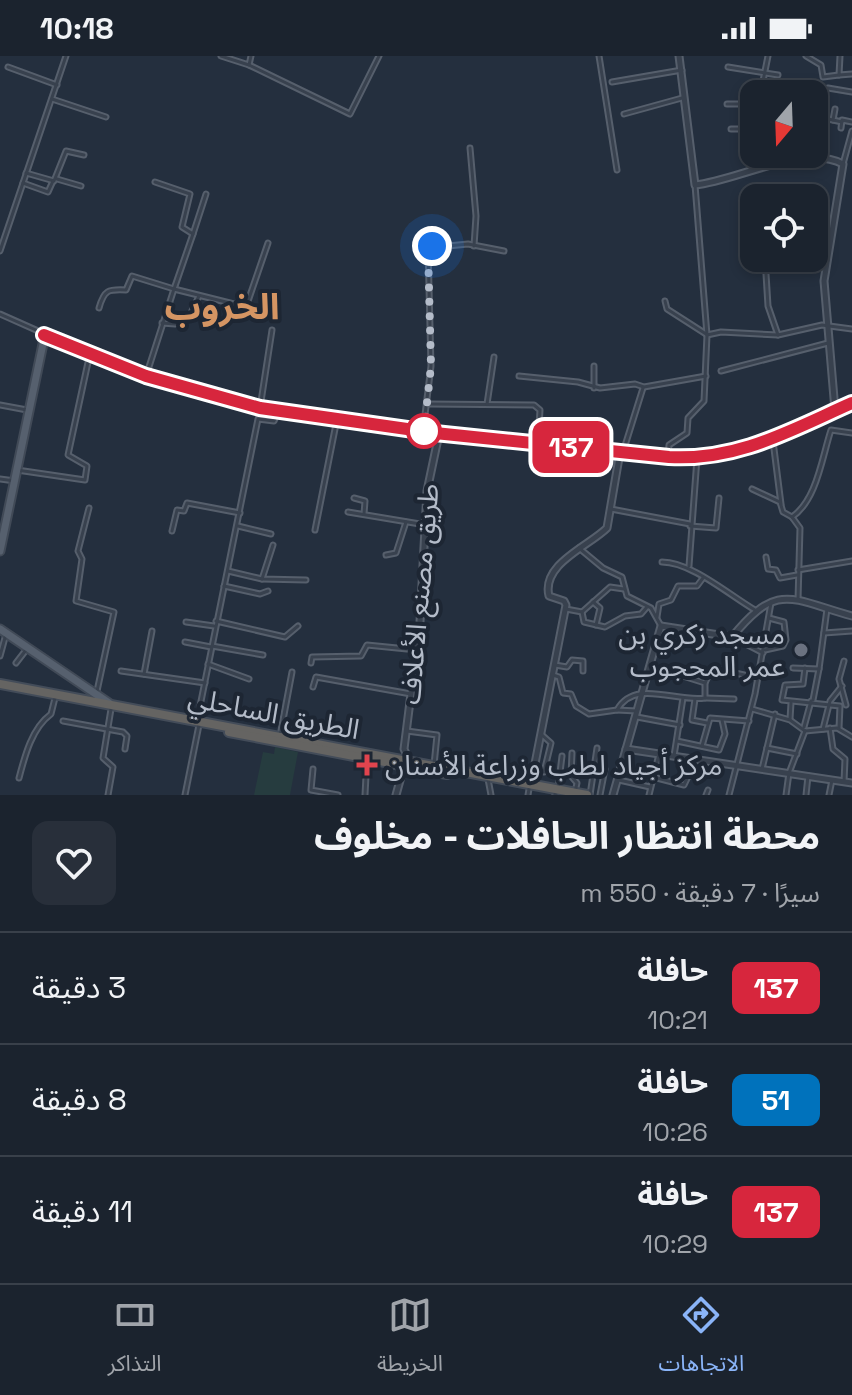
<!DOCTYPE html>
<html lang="ar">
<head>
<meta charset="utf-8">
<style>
	:root { --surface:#1b232e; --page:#282f3a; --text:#f1f3f6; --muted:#a0a4aa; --line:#39404a; --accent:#8ab4f8 }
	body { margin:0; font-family:"Space Grotesk","Noto Sans Arabic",sans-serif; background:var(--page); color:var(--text); direction:rtl; height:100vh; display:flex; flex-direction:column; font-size:30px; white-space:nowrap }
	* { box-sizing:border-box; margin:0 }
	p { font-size:26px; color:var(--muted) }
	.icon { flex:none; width:44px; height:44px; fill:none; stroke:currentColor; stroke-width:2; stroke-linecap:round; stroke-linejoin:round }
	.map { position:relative; height:739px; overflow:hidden; direction:ltr }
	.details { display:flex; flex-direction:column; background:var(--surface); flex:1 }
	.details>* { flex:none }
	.badge { padding:0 16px; border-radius:12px; font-size:28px; line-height:52px }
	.needle { width:52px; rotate:199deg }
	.tools { position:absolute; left:740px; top:24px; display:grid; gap:16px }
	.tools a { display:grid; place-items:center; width:88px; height:88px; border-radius:16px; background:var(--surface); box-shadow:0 4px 12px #0003,0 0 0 2px var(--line); font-size:40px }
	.you { position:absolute; width:40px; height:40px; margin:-20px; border:6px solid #fff; border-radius:50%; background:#1a73e8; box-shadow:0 0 0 12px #1a73e833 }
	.map>.badge { position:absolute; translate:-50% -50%; box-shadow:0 0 0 4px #fff }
	.round { display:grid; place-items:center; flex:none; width:84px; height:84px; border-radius:16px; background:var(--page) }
	.overview { display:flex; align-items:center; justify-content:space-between; height:136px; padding:0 32px }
	h1 { font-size:38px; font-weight:700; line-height:60px }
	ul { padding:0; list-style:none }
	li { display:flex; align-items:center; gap:24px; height:112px; padding:0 32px; border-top:2px solid var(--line) }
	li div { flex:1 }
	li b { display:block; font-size:30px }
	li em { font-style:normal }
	li .badge { min-width:88px; font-weight:700; text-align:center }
	.status { display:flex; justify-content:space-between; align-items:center; height:56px; padding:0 40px; background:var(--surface); direction:ltr }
	.status svg { height:22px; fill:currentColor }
	.menu { display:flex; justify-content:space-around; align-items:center; height:112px; border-top:2px solid var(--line); background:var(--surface); font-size:22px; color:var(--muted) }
	.menu a { display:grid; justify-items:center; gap:4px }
	.menu .active { color:var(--accent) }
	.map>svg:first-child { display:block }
	.green { fill:#263c3f }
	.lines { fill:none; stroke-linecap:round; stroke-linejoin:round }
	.minor-casing { stroke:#565f6c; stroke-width:7 }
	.tertiary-casing { stroke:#565f6c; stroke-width:9 }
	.primary-casing { stroke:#414a57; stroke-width:11 }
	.trunk-casing { stroke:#434c59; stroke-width:12 }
	.minor { stroke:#38414e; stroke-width:3 }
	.tertiary { stroke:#38414e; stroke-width:5 }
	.primary { stroke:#56606e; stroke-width:7 }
	.trunk { stroke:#656462; stroke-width:8 }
	.line-casing { stroke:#fff; stroke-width:18 }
	.line { stroke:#d7263d; stroke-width:12 }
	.walk { stroke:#b4bcc9; stroke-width:8; stroke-dasharray:0 14.4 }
	.stop-dot { fill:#fff; stroke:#d7263d; stroke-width:4 }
	.worship-dot { fill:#6b7280; stroke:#1d2633; stroke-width:3 }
	.health-dot { fill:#e0444e; stroke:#1d2633; stroke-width:3 }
	.labels { text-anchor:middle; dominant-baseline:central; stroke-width:8; stroke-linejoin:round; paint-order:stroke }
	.street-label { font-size:28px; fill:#b4bcc9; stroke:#1d2633 }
	.poi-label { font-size:28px; fill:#b4bcc9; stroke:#1d2633; text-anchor:end }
	.district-label { font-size:36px; font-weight:bold; fill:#d59563; stroke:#1d2633 }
</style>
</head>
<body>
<div class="status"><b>10:18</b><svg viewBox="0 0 49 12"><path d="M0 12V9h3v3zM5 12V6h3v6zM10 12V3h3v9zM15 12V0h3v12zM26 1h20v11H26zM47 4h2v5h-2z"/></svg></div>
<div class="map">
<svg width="852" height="739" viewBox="0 0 852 739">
	<rect width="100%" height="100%" fill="#242f3e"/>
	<polygon class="green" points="275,691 298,696 290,739 254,739 263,696 274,698"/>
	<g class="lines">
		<defs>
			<g id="minor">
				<polyline points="221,0 249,9 251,0"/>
				<polyline points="599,0 617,114"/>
				<polyline points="768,0 763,25 784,27"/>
				<polyline points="806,0 821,9 823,21 839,19"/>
				<polyline points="840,0 839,19 852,18"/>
				<polyline points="249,9 350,58 379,0"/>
				<polyline points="8,11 57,29"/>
				<polyline points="728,11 778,19"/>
				<polyline points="612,26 682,14"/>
				<polyline points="817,30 816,61 833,64"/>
				<polyline points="828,32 852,36"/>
				<polyline points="773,38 774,29"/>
				<polyline points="52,43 106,61"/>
				<polyline points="727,48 749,48 750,41 754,41"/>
				<polyline points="835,53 833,64 842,66"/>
				<polyline points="624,58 682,42"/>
				<polyline points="744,61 754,63"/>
				<polyline points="841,72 842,64 852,66"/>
				<polyline points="731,73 754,73"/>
				<polyline points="470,92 476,160 474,190"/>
				<polyline points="773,98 776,108"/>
				<polyline points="843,108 852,75"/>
				<polyline points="26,117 54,125 66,95 84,99"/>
				<polyline points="57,123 81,130"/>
				<polyline points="155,126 190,138 182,171 193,178 174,233 246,251 268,187"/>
				<polyline points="23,127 48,136 53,125"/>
				<polyline points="695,129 707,279 721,276 778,279 822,269 852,273"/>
				<polyline points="193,178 206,138"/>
				<polyline points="0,195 66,0"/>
				<polyline points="765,202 768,250 778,279"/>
				<polyline points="665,245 667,253 706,278"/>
				<path d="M99,252c5,-18 9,-19 27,-18l6,-14 42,13 -27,84"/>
				<polyline points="0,258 45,278"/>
				<polyline points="162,267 175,268 188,263 199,240"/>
				<polyline points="594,310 594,332"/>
				<polyline points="721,315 828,287"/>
				<polyline points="519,320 578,326 600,332 635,328 644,331 706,320"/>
				<polyline points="428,348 534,349 540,354 538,387"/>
				<polyline points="487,348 494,301"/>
				<polyline points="0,349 27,354"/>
				<polyline points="260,352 272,274"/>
				<polyline points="423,375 431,310 428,192 468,188 504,195"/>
				<polyline points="773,385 781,448"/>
				<polyline points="623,396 643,332"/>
				<polyline points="668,401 669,389 687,377 688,362 704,345 707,279"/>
				<polyline points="17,414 85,424 87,410 68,399 90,297"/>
				<polyline points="0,423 15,425"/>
				<polyline points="752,433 780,446 783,456 792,461 800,472 798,544"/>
				<polyline points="354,442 365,445 364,458"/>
				<polyline points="89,452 78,495 82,503 76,545 114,556 97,635"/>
				<polyline points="611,453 690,468"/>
				<polyline points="348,456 426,469"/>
				<path d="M792,461c25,-17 30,-60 39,-87l21,3"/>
				<polyline points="238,470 271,478"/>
				<polyline points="690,470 716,472 719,442"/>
				<polyline points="315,474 336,368"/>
				<polyline points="172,475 177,454 184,455 187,447 240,457"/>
				<polyline points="579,492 603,512 622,521 627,540 651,552 661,570"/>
				<polyline points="386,499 396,497 406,466"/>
				<polyline points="766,501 768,513 776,514 780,522 797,519"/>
				<path d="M662,506c29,0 66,32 93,48"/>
				<polyline points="689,510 697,402"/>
				<polyline points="798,514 852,505"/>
				<polyline points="228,515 262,523 306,524"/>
				<polyline points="262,523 273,489"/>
				<polyline points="224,530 260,538 268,535"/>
				<polyline points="593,546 600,552 596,569"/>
				<polyline points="566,553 582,556"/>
				<polyline points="582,556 584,566 605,571 625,560 641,558 647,551"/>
				<polyline points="582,556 610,531 624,533"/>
				<polyline points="657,561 659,548 671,544 678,530 697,530 703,522"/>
				<polyline points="216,565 285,581 298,570"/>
				<polyline points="186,566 214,570"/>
				<polyline points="824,577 852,575"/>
				<polyline points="732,581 763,597"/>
				<polyline points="185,586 211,591"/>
				<polyline points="212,590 263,599"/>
				<polyline points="765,594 783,590 786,584 784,566 769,562"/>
				<polyline points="0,600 6,578"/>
				<polyline points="844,605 839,623 846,649"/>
				<polyline points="16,607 26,594"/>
				<polyline points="311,607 312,601 361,600 367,589 417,594"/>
				<polyline points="208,608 249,623"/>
				<polyline points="555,609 567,611 572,604 583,605 583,615"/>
				<polyline points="651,610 705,627"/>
				<polyline points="793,612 819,613 827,553"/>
				<polyline points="805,612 803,628 785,629 782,644 840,650 839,672"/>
				<polyline points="121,615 205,627"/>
				<polyline points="144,618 152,575"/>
				<path d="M553,619l6,2 4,16 8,1 5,12 13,8 28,-4c18,-32 60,-7 88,-12v-15l7,-15 46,10"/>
				<polyline points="313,631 316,621 411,638"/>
				<polyline points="706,642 734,643"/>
				<polyline points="695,643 692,664 707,667"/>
				<polyline points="813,644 819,613"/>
				<polyline points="752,653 790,664 805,675"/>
				<polyline points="617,654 637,655"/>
				<polyline points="637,661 680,669"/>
				<polyline points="790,663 791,647"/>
				<polyline points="63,665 123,676 127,680 125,693"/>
				<polyline points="197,665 258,363 274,365 277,358"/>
				<polyline points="804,671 811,645"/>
				<polyline points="830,672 833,693 845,703 844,726"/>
				<polyline points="823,673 830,645 842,630"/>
				<polyline points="407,675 437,679 434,709"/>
				<polyline points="805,675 837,672 852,681"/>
				<polyline points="280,680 292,616"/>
				<polyline points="677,685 719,694 725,678 722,664"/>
				<polyline points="702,690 710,662 749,665"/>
				<polyline points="767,692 797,698"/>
				<polyline points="572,697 571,720 577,727 575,736"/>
				<polyline points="674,700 683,642"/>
				<polyline points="313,713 311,734 338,739"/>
				<polyline points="762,713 775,658"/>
				<polyline points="535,714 544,716 551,687 542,679"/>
				<polyline points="653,721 684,729 696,704"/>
				<path d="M19,722c6,-23 13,-50 32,-64l4,-16"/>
				<polyline points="488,723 491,739"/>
				<polyline points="619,724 650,731"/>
				<polyline points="558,733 562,700"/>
				<polyline points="555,738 556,739"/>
				<polyline points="108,739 113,711 103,702 111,653"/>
				<polyline points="185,739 199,669"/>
				<polyline points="365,739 366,720"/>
				<polyline points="528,739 529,733"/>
				<polyline points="590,739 597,692"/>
				<polyline points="600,739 605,713 599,706 600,700"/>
				<polyline points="649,739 659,698"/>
				<polyline points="706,739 708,734"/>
				<polyline points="729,739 755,638 771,547"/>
				<polyline points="786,739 789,717 805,675"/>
				<polyline points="806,739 808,720"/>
				<polyline points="829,739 832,724"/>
			</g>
			<g id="tertiary">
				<path d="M679,0l16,129c42,-4 109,-42 148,-21l-19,117 11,129"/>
				<polyline points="626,693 852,727"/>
				<polyline points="409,704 404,693 420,566 427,435 439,378"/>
				<path d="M531,728l35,-179 -2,-4 -15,-5c-8,-32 40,-50 58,-68l13,-76"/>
				<polyline points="396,739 404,710"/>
				<path d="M613,739l48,-169 71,11c46,-56 58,-38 120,-21"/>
			</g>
			<g id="primary">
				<path d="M0,495l45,-217c52,17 100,44 153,59 150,42 316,47 471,64 68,4 123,-27 183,-54"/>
				<polyline points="0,573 109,647"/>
			</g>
			<g id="trunk">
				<polyline points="0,628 587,739"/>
				<polyline points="229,676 447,718"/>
			</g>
		</defs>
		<use href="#minor" class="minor-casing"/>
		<use href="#tertiary" class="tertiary-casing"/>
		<use href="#primary" class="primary-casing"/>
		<use href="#trunk" class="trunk-casing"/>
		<use href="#minor" class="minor"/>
		<use href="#tertiary" class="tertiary"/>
		<use href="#primary" class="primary"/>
		<use href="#trunk" class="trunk"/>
	</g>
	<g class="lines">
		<defs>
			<path id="line" d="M44,279l102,41 114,32 175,25 234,24c69,4 122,-27 183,-54"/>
		</defs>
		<use href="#line" class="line-casing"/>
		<use href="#line" class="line"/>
		<polyline class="walk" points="424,375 431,310 428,193 432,190"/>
	</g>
	<circle class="stop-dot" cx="424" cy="375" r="16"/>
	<circle class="worship-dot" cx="801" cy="594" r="8"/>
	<path class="health-dot" d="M363 697h8v8h8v8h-8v8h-8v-8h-8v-8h8z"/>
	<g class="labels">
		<g class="street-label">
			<text transform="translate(419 538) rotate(-85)">طريق مصنع الأعلاف</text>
			<text transform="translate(274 657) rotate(11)">الطريق الساحلي</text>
		</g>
		<g class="poi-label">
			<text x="785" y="578">مسجد زكري بن<tspan x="785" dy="32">عمر المحجوب</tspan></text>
			<text x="385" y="709" text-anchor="start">مركز أجياد لطب وزراعة الأسنان</text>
		</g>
		<g class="district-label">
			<text x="222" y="251">الخروب</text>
		</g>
	</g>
</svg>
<div class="tools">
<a><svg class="needle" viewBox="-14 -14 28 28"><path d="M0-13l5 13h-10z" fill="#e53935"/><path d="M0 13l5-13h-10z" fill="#a0a4aa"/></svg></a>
<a><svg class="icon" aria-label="locate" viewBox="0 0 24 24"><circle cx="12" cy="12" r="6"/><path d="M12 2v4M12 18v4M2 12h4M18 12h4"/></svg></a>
</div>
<div class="you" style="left:432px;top:190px"></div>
<b class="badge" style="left:571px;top:391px;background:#d7263d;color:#fff">137</b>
</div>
<section class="details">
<div class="overview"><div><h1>محطة انتظار الحافلات - مخلوف</h1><p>سيرًا · 7 دقيقة · 550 m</p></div><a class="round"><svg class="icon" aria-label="heart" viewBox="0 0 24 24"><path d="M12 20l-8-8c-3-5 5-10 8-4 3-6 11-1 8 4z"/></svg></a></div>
<ul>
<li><span class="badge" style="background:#d7263d;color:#fff">137</span><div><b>حافلة</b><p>10:21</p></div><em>3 دقيقة</em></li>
<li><span class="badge" style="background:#0072bc;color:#fff">51</span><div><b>حافلة</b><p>10:26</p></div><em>8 دقيقة</em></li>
<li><span class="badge" style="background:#d7263d;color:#fff">137</span><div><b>حافلة</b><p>10:29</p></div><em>11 دقيقة</em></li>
</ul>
</section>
<nav class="menu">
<a class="active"><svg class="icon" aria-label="directions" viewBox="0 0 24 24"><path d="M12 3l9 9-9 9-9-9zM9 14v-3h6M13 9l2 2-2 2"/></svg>الاتجاهات</a>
<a><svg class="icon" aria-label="map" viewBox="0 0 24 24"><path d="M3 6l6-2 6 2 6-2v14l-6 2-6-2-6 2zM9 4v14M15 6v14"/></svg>الخريطة</a>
<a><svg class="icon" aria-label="tickets" viewBox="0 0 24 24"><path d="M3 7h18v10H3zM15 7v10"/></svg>التذاكر</a>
</nav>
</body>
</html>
